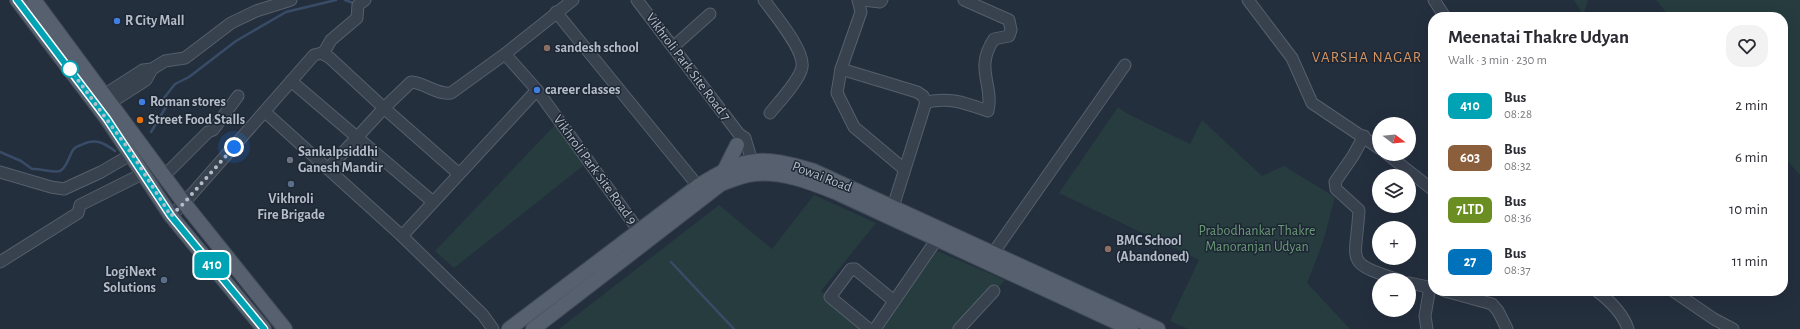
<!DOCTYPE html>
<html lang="en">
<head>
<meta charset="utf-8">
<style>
	:root { --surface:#fff; --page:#f2f2f3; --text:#2b2b33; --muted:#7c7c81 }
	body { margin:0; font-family:"Alegreya Sans",sans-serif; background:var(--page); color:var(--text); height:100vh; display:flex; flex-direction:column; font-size:15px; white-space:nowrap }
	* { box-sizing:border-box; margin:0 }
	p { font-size:13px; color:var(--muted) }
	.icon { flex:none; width:22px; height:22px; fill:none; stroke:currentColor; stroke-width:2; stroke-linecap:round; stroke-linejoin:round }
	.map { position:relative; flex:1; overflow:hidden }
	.drawer { position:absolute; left:1428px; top:12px; width:360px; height:284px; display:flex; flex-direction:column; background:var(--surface); border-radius:16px; box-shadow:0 4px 16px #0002 }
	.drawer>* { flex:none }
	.badge { padding:0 8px; border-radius:6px; font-size:14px; line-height:26px }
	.needle { width:26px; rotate:106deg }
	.buttons { position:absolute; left:1372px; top:117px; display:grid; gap:8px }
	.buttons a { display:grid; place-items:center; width:44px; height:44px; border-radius:50%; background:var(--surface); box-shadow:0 4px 16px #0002; font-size:20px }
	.you { position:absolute; width:20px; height:20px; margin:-10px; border:3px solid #fff; border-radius:50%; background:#1a73e8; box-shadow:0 0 0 6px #1a73e833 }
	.map>.badge { position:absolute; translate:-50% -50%; box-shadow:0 0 0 2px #fff }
	.round { display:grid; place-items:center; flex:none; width:42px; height:42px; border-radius:16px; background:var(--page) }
	.head { display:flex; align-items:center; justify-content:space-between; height:68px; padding:0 20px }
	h1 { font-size:19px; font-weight:600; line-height:30px }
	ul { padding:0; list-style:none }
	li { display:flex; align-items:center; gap:12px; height:52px; padding:0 20px }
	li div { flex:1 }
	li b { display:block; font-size:15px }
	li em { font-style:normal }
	li .badge { min-width:44px; font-weight:700; text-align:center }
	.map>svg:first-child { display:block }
	.green { fill:#263c3f }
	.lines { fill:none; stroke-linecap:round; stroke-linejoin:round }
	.stream { stroke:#394c67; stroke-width:2.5 }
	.minor-casing { stroke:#565f6c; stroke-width:13 }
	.major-casing { stroke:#414a57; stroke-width:16 }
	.minor { stroke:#38414e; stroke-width:11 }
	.major { stroke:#56606e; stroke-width:14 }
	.line-casing { stroke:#fff; stroke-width:9 }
	.line { stroke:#00a3b4; stroke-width:6 }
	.walk { stroke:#b4bcc9; stroke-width:4; stroke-dasharray:0 7.2 }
	.shop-dot { fill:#3f7fe0; stroke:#1d2633; stroke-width:1.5 }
	.education-dot { fill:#8d6e63; stroke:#1d2633; stroke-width:1.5 }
	.stop-dot { fill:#fff; stroke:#00a3b4; stroke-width:2 }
	.food-dot { fill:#e8710a; stroke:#1d2633; stroke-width:1.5 }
	.worship-dot { fill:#6b7280; stroke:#1d2633; stroke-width:1.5 }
	.service-dot { fill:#5c6f8a; stroke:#1d2633; stroke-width:1.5 }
	.labels { text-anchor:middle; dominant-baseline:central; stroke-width:3; stroke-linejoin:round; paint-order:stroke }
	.poi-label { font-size:14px; font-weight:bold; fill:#b4bcc9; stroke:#1d2633; text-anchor:start }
	.street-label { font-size:14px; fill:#b4bcc9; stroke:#1d2633 }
	.park-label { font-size:14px; fill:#6b9a76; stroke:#1d2633 }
	.neighbourhood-label { font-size:15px; letter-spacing:1px; fill:#d59563; stroke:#1d2633 }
</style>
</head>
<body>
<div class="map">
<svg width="1800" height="329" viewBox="0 0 1800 329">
	<rect width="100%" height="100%" fill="#242f3e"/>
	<g class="green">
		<polygon points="1574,0 1588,0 1583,15"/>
		<polygon points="1656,0 1800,0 1800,175 1783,156 1783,17 1670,17"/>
		<polygon points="1118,107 1126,113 1190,144 1202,120 1262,176 1284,166 1335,197 1323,242 1307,283 1350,329 1188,329 1170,321 1199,260 1059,193"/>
		<polygon points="555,125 584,165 454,268 435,251"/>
		<polygon points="814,195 876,223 821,291 864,329 559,329 719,205 772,249"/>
		<polygon points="933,249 1005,280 959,329 871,329"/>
	</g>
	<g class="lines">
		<g class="stream">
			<polyline points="345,0 356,4"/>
			<polyline points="151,132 166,107 164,98 175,84 189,77 236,41 286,12 336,0"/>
			<path d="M0,152l21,9 11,8c8,-1 20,4 28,2 7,-3 9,-15 13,-21 2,-3 5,-4 8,-5 14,-7 22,-3 34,6"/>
			<polyline points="671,262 734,329"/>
		</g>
		<defs>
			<g id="minor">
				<polyline points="637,0 739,134 745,138 754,168"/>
				<path d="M764,0c10,14 41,50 38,67 -2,13 -24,36 -32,46"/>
				<polyline points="858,0 861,12 841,69 837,93 854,127 904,169"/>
				<polyline points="864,0 880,2 882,0"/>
				<polyline points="1248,0 1292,58 1312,103 1379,148"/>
				<polyline points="1434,0 1445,17"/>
				<polyline points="556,12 698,186"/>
				<polyline points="673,47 710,14"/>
				<polyline points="323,54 331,40 357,18 358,5 365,0"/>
				<polyline points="505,54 537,90 639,231"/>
				<polyline points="841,69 917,92 923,96 926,102 893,207"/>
				<polyline points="291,81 433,202"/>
				<polyline points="104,95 143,70 152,69"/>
				<path d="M926,102c25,-5 39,1 62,9 6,-27 -14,-42 6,-72l15,-3 2,-6 -2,-10 -45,-20"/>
				<polyline points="110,103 146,80 152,69 165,61 185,58 231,23 256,11 291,0"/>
				<polyline points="265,112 402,236 483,315 493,329"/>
				<path d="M1364,136l-11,20 -18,26 1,7 23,21c-3,53 -16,52 40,70"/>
				<polyline points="1387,154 1433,190"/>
				<polyline points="328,169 384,108 459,174"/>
				<polyline points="0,172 51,187 64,189 101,172 132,154"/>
				<polyline points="164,176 208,132 213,130 238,96"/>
				<path d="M171,216l13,-13 130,-148 8,-2 8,5 54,50 27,-26c15,1 25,13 40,11l54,-39 68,-54"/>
				<polyline points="402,236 537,90"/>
				<polyline points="989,259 1125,65"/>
				<polyline points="0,262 78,213 80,205 144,173"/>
				<polyline points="1409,283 1433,288"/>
				<polyline points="1445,291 1492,304 1498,311 1507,329"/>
				<path d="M1597,291c13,10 26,22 31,38"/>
				<polyline points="1673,291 1714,319 1733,329"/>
				<polyline points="869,329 830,297 851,269 855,269 894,301"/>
				<polyline points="875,329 937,239"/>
				<polyline points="959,329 994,291"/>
				<polyline points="1427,329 1425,316 1430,287"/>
			</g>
			<g id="major">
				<polyline points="17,0 107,119 171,216 264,329"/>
				<polyline points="34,0 184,203 285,329"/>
				<polyline points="725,169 737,145"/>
				<path d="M509,329l189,-143c48,-30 63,-31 116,-15l344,158"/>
				<path d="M533,329l188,-145c11,-4 22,-9 33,-10 28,-3 56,8 81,18l296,137"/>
			</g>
		</defs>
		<use href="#minor" class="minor-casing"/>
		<use href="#major" class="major-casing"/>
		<use href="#minor" class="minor"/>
		<use href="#major" class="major"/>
	</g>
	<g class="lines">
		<defs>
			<polyline id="line" points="17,0 107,119 171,216 264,329"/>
		</defs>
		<use href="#line" class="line-casing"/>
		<use href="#line" class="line"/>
		<polyline class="walk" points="70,69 132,154 171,216 184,203 234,147"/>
	</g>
	<g class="shop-dot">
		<circle cx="117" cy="21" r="4"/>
		<circle cx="537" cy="90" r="4"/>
		<circle cx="142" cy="102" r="4"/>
	</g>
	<g class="education-dot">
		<circle cx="547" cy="48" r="4"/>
		<circle cx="1108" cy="249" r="4"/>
	</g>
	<circle class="stop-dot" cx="70" cy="69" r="8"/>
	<circle class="food-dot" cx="140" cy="120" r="4"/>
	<circle class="worship-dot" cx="290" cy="160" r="4"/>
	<g class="service-dot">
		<circle cx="291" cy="184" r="4"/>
		<circle cx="164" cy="280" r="4"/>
	</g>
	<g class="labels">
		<g class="poi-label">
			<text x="125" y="21">R City Mall</text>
			<text x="555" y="48">sandesh school</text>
			<text x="545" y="90">career classes</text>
			<text x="150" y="102">Roman stores</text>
			<text x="148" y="120">Street Food Stalls</text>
			<text x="298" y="152">Sankalpsiddhi<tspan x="298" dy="16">Ganesh Mandir</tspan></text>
			<text x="291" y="199" text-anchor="middle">Vikhroli<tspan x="291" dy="16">Fire Brigade</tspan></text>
			<text x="1116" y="241">BMC School<tspan x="1116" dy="16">(Abandoned)</tspan></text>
			<text x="156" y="272" text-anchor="end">LogiNext<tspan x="156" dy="16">Solutions</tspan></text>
		</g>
		<g class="street-label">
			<text transform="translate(688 67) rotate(53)">Vikhroli Park Site Road 7</text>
			<text transform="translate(595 170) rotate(54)">Vikhroli Park Site Road 9</text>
			<text transform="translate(822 177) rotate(21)">Powai Road</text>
		</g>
		<g class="park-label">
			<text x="1257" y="231">Prabodhankar Thakre<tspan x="1257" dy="16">Manoranjan Udyan</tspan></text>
		</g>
		<g class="neighbourhood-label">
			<text x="1367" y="57">VARSHA NAGAR</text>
		</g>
	</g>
</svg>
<div class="buttons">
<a><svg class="needle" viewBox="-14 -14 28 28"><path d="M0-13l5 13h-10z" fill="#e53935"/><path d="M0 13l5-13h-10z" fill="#7c7c81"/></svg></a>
<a><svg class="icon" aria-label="layers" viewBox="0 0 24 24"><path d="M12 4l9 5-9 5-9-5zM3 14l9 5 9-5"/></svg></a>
<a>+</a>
<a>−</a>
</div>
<div class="you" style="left:234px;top:147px"></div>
<b class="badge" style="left:212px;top:265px;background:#00a3b4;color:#fff">410</b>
<section class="drawer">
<div class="head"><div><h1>Meenatai Thakre Udyan</h1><p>Walk · 3 min · 230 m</p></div><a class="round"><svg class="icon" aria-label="heart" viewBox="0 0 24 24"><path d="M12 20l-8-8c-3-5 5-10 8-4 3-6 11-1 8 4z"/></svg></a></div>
<ul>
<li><span class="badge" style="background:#00a3b4;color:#fff">410</span><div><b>Bus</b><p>08:28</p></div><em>2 min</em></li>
<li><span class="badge" style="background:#8b5e3c;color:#fff">603</span><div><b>Bus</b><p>08:32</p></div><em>6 min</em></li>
<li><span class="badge" style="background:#6b8e23;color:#fff">7LTD</span><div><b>Bus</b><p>08:36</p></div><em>10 min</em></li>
<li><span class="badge" style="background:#0072bc;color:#fff">27</span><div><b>Bus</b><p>08:37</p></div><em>11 min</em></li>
</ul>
</section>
</div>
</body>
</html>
